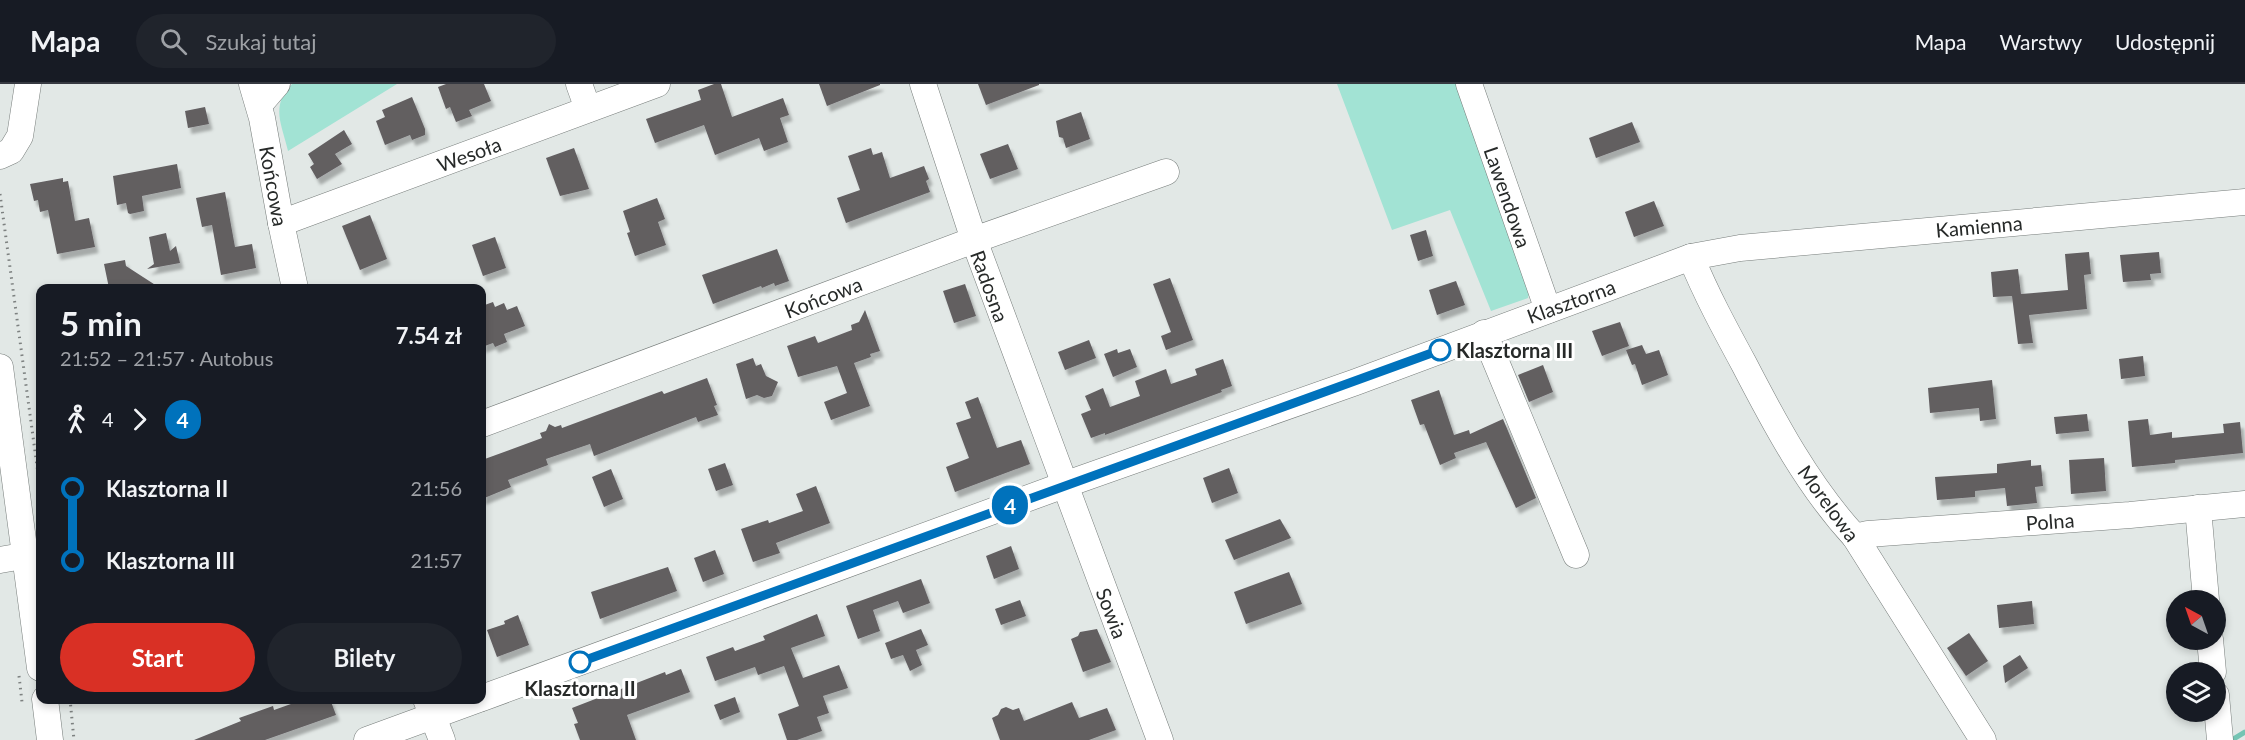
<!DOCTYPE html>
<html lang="pl">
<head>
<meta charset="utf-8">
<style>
	:root { --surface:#171b24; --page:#20242c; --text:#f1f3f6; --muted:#9ea1a6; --line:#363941; --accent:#d93025 }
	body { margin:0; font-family:Lato,sans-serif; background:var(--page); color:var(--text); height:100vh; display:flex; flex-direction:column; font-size:22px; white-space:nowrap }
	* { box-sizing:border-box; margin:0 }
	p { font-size:20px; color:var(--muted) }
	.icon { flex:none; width:33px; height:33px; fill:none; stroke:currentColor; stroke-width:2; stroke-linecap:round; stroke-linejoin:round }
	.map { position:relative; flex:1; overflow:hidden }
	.drawer { position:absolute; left:36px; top:200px; width:450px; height:420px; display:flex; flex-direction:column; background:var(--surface); border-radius:12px; box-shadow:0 3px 9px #0003 }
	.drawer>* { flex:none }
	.badge { padding:0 12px; border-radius:20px; font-size:21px; line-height:39px }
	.needle { width:39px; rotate:320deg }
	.controls { position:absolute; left:2166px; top:506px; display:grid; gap:12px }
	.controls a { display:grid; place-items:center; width:60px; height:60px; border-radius:50%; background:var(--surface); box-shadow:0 3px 9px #0003; font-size:30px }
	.map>.badge { position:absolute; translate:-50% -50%; box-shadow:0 0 0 3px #fff }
	.legs { display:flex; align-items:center; gap:9px; height:66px; padding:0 24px; font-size:20px }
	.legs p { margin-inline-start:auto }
	.summary { display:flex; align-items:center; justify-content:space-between; height:102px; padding:0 24px }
	h1 { font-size:33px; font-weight:700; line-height:45px }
	.action { display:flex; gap:12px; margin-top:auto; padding:12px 24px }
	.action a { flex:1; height:69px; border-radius:36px; background:var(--accent); color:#fff; font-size:24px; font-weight:700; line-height:69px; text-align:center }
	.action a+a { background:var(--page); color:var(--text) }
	ul { padding:0 24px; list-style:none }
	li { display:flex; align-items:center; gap:21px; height:72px; font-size:22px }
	li i { display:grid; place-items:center; width:9px; height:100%; margin:0 8px; background:currentColor }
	li i::after { content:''; width:15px; height:15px; margin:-8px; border:4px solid; border-radius:50%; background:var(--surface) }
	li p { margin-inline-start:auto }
	li:first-child i { background:linear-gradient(#0000 50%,currentColor 0) }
	li:last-child i { background:linear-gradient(currentColor 50%,#0000 0) }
	header { display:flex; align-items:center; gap:36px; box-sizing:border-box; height:84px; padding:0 30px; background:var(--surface); border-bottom:2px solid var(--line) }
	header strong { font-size:28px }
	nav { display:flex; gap:33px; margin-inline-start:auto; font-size:21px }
	.search { width:420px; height:54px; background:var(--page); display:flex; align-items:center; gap:15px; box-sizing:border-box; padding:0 21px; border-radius:33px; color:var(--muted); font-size:22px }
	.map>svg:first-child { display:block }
	.green { fill:#a2e3d4 }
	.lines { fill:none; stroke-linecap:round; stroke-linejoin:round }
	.stream { stroke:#74c4b3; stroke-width:5 }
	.building { fill:#625e61; filter:url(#shadow) }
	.minor-casing { stroke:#777d7b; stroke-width:27 }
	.path { stroke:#7d8180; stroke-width:3; stroke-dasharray:1.5 4.5; stroke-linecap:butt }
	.minor { stroke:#fff; stroke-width:26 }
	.line-1-casing { stroke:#fff; stroke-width:14 }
	.line-1 { stroke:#0072bc; stroke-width:9 }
	.stop-1-dot { fill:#fff; stroke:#0072bc; stroke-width:3 }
	.labels { text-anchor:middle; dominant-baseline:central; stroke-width:6; stroke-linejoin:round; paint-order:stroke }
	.street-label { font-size:20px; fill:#272a29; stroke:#fff }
	.stop-label { font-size:20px; font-weight:bold; fill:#272a29; stroke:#fff; text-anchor:start }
</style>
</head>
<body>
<header>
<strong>Mapa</strong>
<div class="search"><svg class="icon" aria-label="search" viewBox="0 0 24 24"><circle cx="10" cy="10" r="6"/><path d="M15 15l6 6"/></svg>Szukaj tutaj</div>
<nav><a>Mapa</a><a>Warstwy</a><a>Udostępnij</a></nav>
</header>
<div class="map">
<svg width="2245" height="656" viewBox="0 0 2245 656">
	<defs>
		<filter id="shadow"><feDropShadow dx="3.5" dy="6" stdDeviation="1.5" flood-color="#0004"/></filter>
	</defs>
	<rect width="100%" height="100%" fill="#e2e8e6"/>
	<g class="green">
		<path d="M292,0h105l-109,67c-6,-27 -18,-45 4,-67z"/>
		<polygon points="1337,0 1460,0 1530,205 1528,214 1491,227 1450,126 1392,146"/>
	</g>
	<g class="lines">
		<polyline class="stream" points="2232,656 2245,648"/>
	</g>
	<g class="building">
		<polygon points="446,0 484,0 491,17 469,26 472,32 456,38 450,23 446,25 438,3"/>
		<polygon points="714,0 721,0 732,33 783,14 789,31 780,34 788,58 764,67 759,54 715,71 704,41 655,59 646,35 701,16 698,6"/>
		<polygon points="819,0 880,0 880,1 827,22"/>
		<polygon points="978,0 1039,0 1039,1 986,21"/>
		<polygon points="412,13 425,45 425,51 412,56 410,51 385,61 376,37 385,33 382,26"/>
		<polygon points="205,23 209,40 188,44 185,27"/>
		<polygon points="1081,28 1090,55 1066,64 1063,54 1059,53 1056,37"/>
		<polygon points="1632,38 1640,58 1596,74 1589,54"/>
		<polygon points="344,46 352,60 335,70 342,80 317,95 310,83 314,80 308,70"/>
		<polygon points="1008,60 1018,85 990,95 980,70"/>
		<polygon points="574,64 589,105 560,112 546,74"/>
		<polygon points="871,64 873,71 882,68 890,94 924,82 929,95 926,97 930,108 846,139 837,114 860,106 848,72"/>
		<polygon points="177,80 181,104 142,112 144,127 130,130 128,129 126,119 117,121 113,92"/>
		<polygon points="63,94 63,98 68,97 75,137 89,134 95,163 57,170 48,126 40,128 38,116 34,117 30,100"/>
		<polygon points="225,108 235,163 252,160 256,184 221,191 212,141 202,143 196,114"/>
		<polygon points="657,114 665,135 658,138 666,161 635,172 627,149 630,148 623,127"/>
		<polygon points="1654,117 1664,142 1634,153 1625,128"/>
		<polygon points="370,131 387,175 360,186 342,142"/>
		<polygon points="1426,146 1433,172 1418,177 1410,151"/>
		<polygon points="166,149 170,167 176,162 180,179 147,185 154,180 149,153"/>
		<polygon points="495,153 506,184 483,192 472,161"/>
		<polygon points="777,165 789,197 775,202 774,199 762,204 761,202 713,220 702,191"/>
		<polygon points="2089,168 2091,190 2084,191 2087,225 2029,231 2033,259 2018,260 2012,212 1993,213 1991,188 2018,185 2021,210 2068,206 2065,170"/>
		<polygon points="2159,168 2161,189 2150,190 2151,196 2123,198 2120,171"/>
		<polygon points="125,176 126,182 160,204 109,204 104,180"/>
		<polygon points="1170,194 1193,256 1166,266 1161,252 1171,248 1153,200"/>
		<polygon points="1456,197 1465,221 1437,231 1429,206"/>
		<polygon points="965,200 976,232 954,239 943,207"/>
		<polygon points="493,218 495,223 504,219 507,226 517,222 525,242 504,250 507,258 495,263 493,259 482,263 482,222"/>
		<polygon points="865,226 880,267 870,270 871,273 854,279 870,322 831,336 824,318 847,309 837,282 798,293 787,262 815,252 818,259 852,246 851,241 859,238"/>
		<polygon points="1620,238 1629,262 1602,272 1592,247"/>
		<polygon points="1089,256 1096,274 1065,286 1058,268"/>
		<polygon points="1642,261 1646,270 1659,266 1668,291 1642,301 1635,280 1632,281 1626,266"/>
		<polygon points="1117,265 1118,269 1130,265 1137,283 1113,293 1104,270"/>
		<polygon points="2143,272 2145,292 2121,295 2119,275"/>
		<polygon points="753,274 756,282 761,280 766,292 778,298 772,312 764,314 757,311 746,315 736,280"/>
		<polygon points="1223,275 1232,302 1221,306 1222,308 1105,351 1105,349 1091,354 1081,330 1091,326 1085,312 1103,304 1110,323 1140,312 1135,297 1166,285 1171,300 1197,291 1195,285"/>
		<polygon points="1543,281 1553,308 1529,318 1518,291"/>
		<polygon points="707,294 717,321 714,322 718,331 698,338 696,333 594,372 590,360 546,375 548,381 508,396 511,403 482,415 482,376 542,354 540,349 546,347 549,340 555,343 561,341 562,344 662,307 664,310"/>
		<polygon points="1992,296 1996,335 1980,337 1979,324 1930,329 1928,304"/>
		<polygon points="1439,306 1454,351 1469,346 1470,350 1503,335 1536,414 1516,424 1486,358 1454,369 1456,374 1440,381 1424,340 1420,341 1411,316"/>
		<polygon points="978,313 997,364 1021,356 1030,380 955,408 946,383 969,374 956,339 971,334 965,318"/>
		<polygon points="2087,330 2089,347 2056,350 2054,333"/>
		<polygon points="2148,335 2150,351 2172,348 2172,354 2224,349 2223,340 2240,338 2243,369 2175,376 2175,379 2132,383 2128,337"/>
		<polygon points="2104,374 2106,407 2071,410 2069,376"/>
		<polygon points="2031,376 2031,382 2041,381 2043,402 2035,403 2037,419 2007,422 2005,404 1975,407 1975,413 1937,416 1935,393 1997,389 1997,380"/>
		<polygon points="725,379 733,401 716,407 708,385"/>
		<polygon points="1229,384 1238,409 1212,419 1203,394"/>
		<polygon points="611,385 623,415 604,423 592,393"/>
		<polygon points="816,402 830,439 776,459 780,469 753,478 741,445 768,436 769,439 803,427 796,410"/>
		<polygon points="1280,435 1291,454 1234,476 1225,456"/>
		<polygon points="1011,462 1019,485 994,495 986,472"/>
		<polygon points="715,466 724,490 703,498 694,474"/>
		<polygon points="668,483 677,507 600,535 591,508"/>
		<polygon points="1289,488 1302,520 1246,540 1234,508"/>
		<polygon points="921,495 930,519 903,529 898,517 873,526 880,547 858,555 846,522"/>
		<polygon points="1020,516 1026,532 1001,541 995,525"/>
		<polygon points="2032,517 2034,540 1999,544 1997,521"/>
		<polygon points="817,530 825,552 791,564 803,594 839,581 848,604 823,612 829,629 817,633 822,647 797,656 787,656 778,630 799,622 784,582 758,591 755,583 715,597 706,573 733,563 735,567 765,556 763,552"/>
		<polygon points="518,531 529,561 497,573 487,546 505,540 504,537"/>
		<polygon points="921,545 928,561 916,566 922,581 910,587 903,571 891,575 885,559"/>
		<polygon points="1097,545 1111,578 1083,588 1071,555 1078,552 1080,548"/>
		<polygon points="1969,549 1988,577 1966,592 1947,564"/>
		<polygon points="2020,571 2028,584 2005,599 2003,582"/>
		<polygon points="681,585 690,608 627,631 636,656 580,656 574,640 578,639 572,624 665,588 666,591"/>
		<polygon points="735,613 740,628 720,636 714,621"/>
		<polygon points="305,615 330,615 336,631 265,656 194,656 241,637 239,634 273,622 274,626"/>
		<polygon points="1072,618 1079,634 1107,624 1116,646 1089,656 1000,656 992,634 998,631 1001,625 1006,623 1013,626 1019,624 1024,637"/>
	</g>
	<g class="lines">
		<defs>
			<g id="minor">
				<polyline points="252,0 262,34 281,139 295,204"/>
				<polyline points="579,0 588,25"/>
				<polyline points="923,0 974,156 1160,656"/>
				<polyline points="1469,0 1548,226"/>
				<polyline points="259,21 277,0"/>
				<polyline points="0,72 11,67 20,52 28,0"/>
				<polyline points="281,139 657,0"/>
				<path d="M1691,173c15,37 34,72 53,107 31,60 64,122 111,173l128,203"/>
				<polyline points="1484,249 1576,471"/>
				<polyline points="0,283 40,584"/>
				<polyline points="482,340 974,156 1166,88"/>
				<polyline points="2198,424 2206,516"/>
				<polyline points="1855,453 1868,450 2130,431 2245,420"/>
				<polyline points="0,476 40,469"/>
				<polyline points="2210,555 2213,588"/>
				<polyline points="2216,611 2220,656"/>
				<polyline points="482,614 1064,401 1356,298 1691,173 1740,164 2245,118"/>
				<polyline points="45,615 50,656"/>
				<polyline points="426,615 442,656"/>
				<polyline points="367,656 479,615"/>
			</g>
		</defs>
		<use href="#minor" class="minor-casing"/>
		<g class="path">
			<polyline points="0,110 40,404"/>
			<polyline points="19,592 22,618"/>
			<polyline points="70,615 74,656"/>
		</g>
		<use href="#minor" class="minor"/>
	</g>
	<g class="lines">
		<defs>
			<polyline id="line-1" points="580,578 1440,266"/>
		</defs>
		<use href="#line-1" class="line-1-casing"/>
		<use href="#line-1" class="line-1"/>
	</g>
	<g class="stop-1-dot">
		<circle cx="1440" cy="266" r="10"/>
		<circle cx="580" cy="578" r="10"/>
	</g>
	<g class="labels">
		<g class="street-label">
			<text transform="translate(469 70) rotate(-20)">Wesoła</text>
			<text transform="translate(274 102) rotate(80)">Końcowa</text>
			<text transform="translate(1508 113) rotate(71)">Lawendowa</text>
			<text transform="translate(1979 142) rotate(-5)">Kamienna</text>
			<text transform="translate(990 202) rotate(70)">Radosna</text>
			<text transform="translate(823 213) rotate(-21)">Końcowa</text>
			<text transform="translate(1571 217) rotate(-20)">Klasztorna</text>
			<text transform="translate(1829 419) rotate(54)">Morelowa</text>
			<text transform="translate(2050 437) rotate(-4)">Polna</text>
			<text transform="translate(1112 529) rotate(69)">Sowia</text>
		</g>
		<g class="stop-label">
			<text x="1456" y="266">Klasztorna III</text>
			<text x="580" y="604" text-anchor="middle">Klasztorna II</text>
		</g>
	</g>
</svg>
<div class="controls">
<a><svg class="needle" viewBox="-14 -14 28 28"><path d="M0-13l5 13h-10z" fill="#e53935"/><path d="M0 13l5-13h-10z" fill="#9ea1a6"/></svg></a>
<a><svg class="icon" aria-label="layers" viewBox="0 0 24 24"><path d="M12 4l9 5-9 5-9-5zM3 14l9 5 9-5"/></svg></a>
</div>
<b class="badge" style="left:1010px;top:421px;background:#0072bc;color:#fff">4</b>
<section class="drawer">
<div class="summary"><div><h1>5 min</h1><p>21:52 – 21:57 · Autobus</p></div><b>7.54 zł</b></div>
<div class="legs"><svg class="icon" aria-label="walk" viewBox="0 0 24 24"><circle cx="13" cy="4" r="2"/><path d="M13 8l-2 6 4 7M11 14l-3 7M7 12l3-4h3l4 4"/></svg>4<svg class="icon" aria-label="forward" viewBox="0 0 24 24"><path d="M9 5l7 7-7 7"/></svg><b class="badge" style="background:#0072bc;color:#fff">4</b></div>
<ul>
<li><i style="color:#0072bc"></i><b>Klasztorna II</b><p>21:56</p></li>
<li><i style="color:#0072bc"></i><b>Klasztorna III</b><p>21:57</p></li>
</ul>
<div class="action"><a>Start</a><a>Bilety</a></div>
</section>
</div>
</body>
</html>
